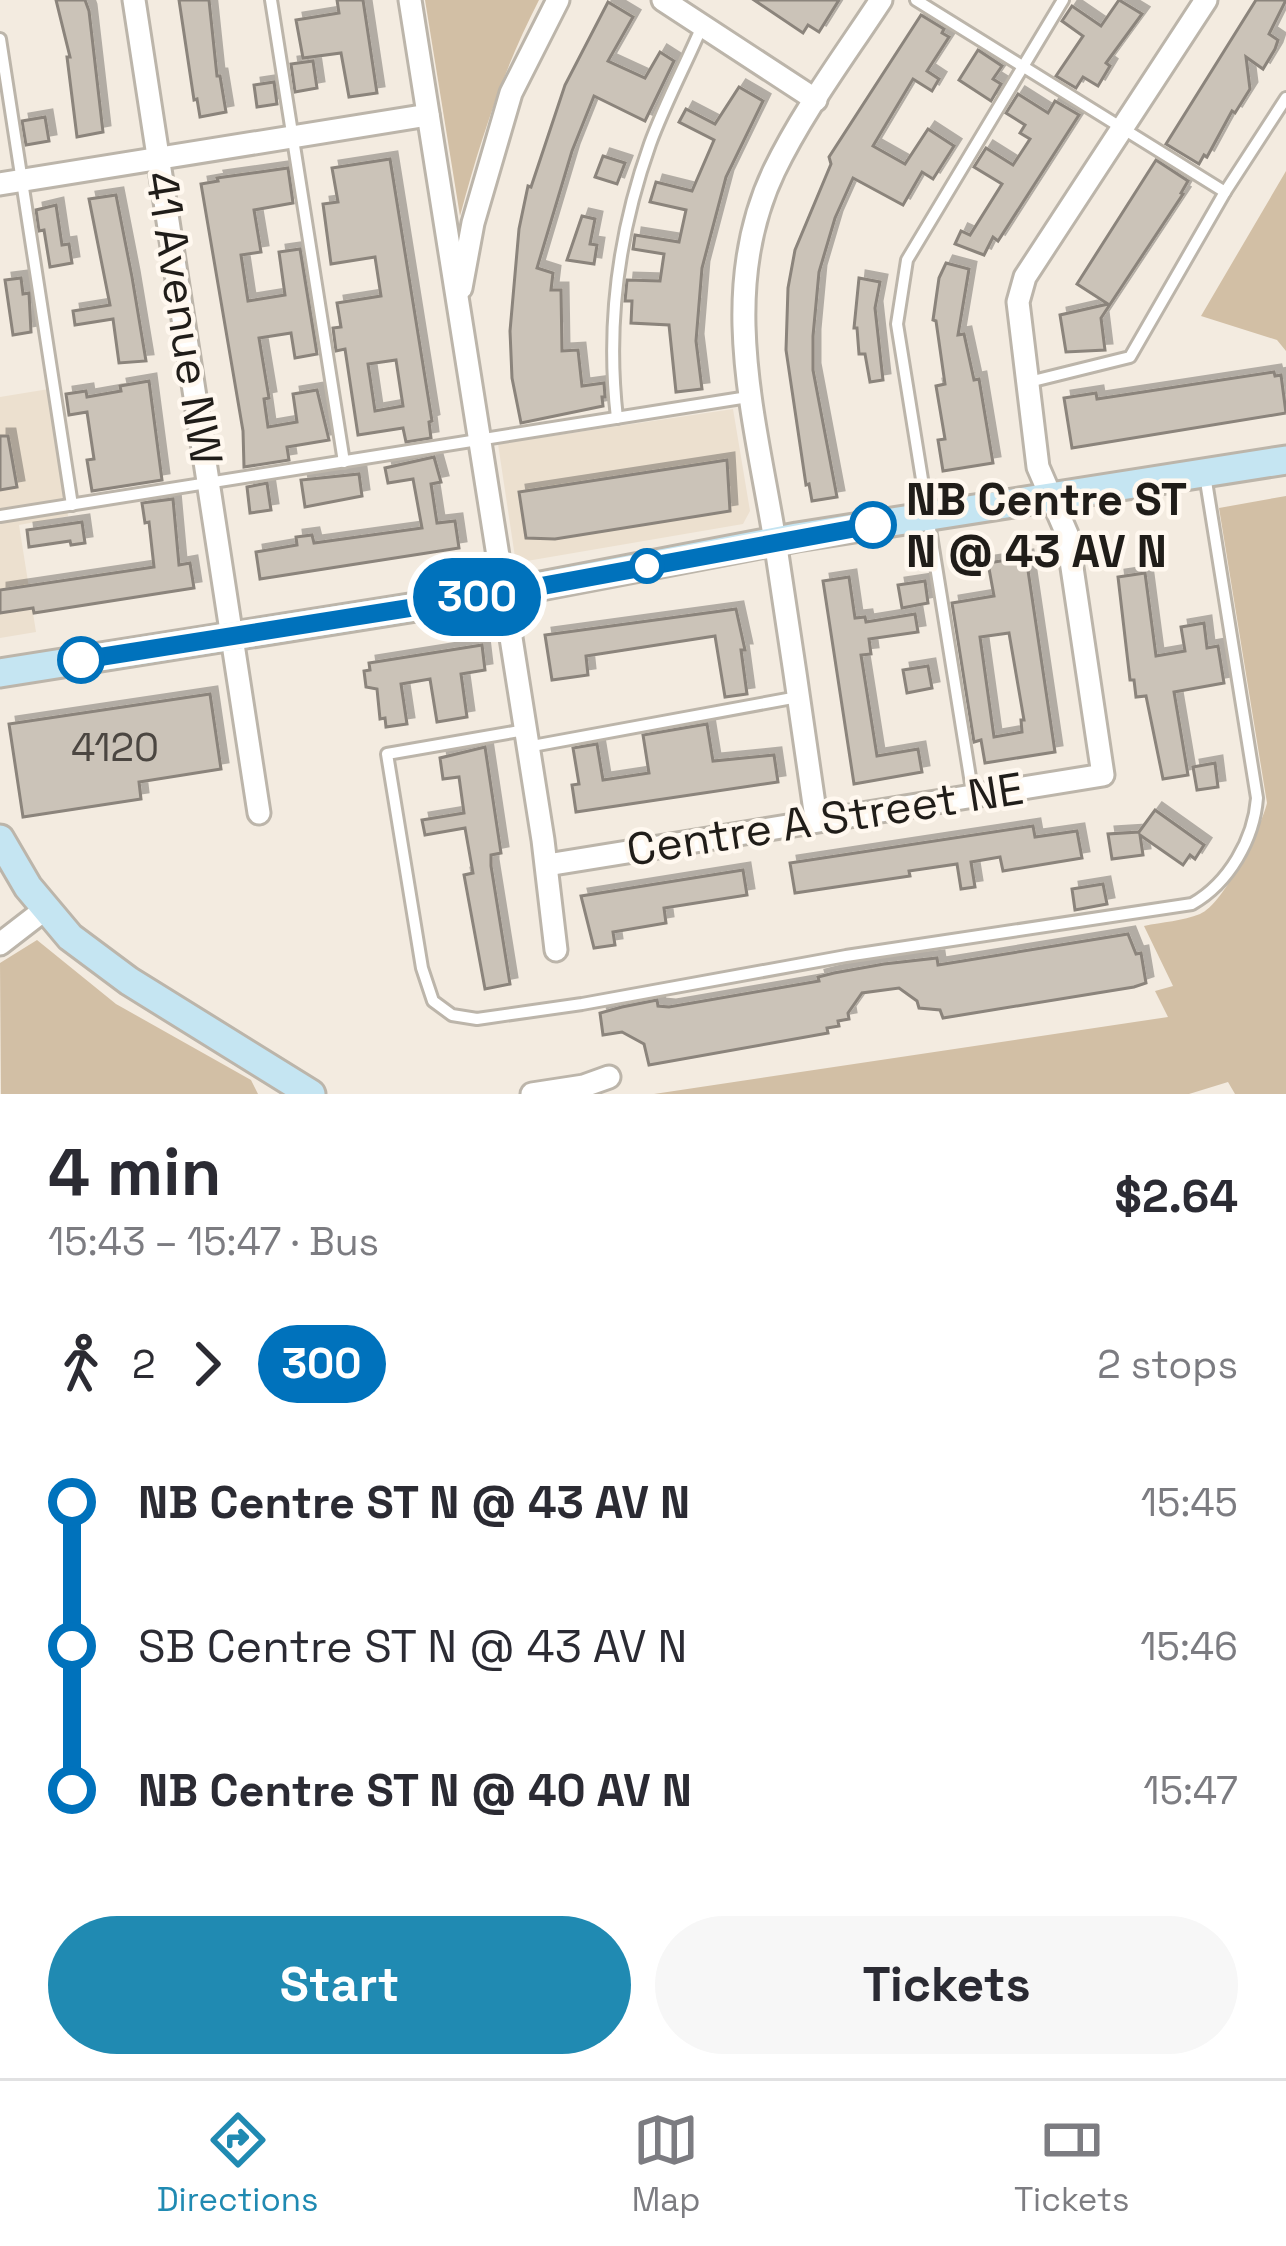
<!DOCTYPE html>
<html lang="en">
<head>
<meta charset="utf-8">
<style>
	:root { --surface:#fff; --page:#f7f7f7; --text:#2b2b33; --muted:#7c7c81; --line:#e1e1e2; --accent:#208ab2 }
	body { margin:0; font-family:"Space Grotesk",sans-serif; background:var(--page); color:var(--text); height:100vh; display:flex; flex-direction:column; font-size:45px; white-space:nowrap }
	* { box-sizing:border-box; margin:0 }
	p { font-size:39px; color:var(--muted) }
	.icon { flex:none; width:66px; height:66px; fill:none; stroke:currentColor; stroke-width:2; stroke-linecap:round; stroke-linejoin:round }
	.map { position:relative; height:1094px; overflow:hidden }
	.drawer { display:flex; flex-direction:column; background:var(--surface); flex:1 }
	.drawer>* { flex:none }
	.badge { padding:0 24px; border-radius:39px; font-size:42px; line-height:78px }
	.map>.badge { position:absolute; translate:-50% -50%; box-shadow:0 0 0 6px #fff }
	.legs { display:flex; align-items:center; gap:18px; height:132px; padding:0 48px; font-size:39px }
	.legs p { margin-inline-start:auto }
	.head { display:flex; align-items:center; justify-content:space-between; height:204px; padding:0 48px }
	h1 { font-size:66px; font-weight:600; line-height:90px }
	.primary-button { display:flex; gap:24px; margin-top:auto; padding:24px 48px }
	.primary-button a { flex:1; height:138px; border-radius:72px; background:var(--accent); color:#fff; font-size:48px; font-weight:600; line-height:138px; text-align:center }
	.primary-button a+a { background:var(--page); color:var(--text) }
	ul { padding:0 48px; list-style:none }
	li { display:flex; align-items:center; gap:42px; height:144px; font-size:45px }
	li i { display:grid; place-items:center; width:18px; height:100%; margin:0 15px; background:currentColor }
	li i::after { content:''; width:30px; height:30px; margin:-15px; border:9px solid; border-radius:50%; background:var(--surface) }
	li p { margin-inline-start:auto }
	li:first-child i { background:linear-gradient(#0000 50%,currentColor 0) }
	li:last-child i { background:linear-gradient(currentColor 50%,#0000 0) }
	.tabs { display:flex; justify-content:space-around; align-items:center; height:168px; border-top:3px solid var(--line); background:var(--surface); font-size:33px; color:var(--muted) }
	.tabs a { display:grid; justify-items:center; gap:6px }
	.tabs .selected { color:var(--accent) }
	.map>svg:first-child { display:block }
	.built { fill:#ece0cf }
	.green { fill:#d2bfa5 }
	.building { fill:#cbc3b8; stroke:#8b847b; stroke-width:3; fill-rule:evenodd; filter:url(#shadow) }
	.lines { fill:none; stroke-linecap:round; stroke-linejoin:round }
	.lane-casing { stroke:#bcb5aa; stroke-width:16 }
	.street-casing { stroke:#bcb5aa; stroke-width:27 }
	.secondary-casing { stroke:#bcb5aa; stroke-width:33 }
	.lane { stroke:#fff; stroke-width:10 }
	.street { stroke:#fff; stroke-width:21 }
	.secondary { stroke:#c5e5f2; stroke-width:27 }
	.line-1-casing { stroke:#fff; stroke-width:27 }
	.line-1 { stroke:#0072bc; stroke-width:18 }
	.stop-1-dot { fill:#fff; stroke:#0072bc; stroke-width:6 }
	.labels { text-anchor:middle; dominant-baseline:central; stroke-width:9; stroke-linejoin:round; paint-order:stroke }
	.number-label { font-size:39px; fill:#4b4641 }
	.street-label { font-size:45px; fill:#201d19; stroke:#fff8ef }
	.stop-label { font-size:45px; font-weight:bold; fill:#201d19; stroke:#fff8ef; text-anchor:start }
</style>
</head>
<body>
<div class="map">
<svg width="1286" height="1094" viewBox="0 0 1286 1094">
	<defs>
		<filter id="shadow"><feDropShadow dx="7" dy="-7" stdDeviation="0" flood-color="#0004"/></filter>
	</defs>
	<rect width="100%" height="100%" fill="#f3ebe0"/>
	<g class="built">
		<polygon points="49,389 68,516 19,525 36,632 0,638 0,397"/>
		<polygon points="733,409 750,511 743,524 521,562 515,557 498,444"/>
	</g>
	<g class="green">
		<path d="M425,0h114c-36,70 -59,141 -79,216z"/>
		<polygon points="1286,171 1286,351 1277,340 1201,316"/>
		<path d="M1286,496v598h-51l-7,-12 -39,12h-535l514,-77 -13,-26 18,-5 -29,-60c18,-4 39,-5 56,-12 24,-10 61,-86 67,-111l-48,-295z"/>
		<polygon points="37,940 116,1004 251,1080 258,1094 1,1094 0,963"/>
	</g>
	<g class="building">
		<polygon points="56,0 85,0 89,11 103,132 77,137 67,57 70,57"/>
		<polygon points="179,0 209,0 217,76 220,76 226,112 200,117 197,99 194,100"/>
		<polygon points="337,0 363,0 377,93 349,97 341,53 303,58 296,20 339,13"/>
		<polygon points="754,0 839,0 819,32 808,25 803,33"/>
		<polygon points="1119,0 1142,14 1106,63 1110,66 1098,86 1083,77 1076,88 1056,76 1083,36 1062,21 1072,6 1101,26"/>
		<polygon points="1256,0 1286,0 1269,34 1278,40 1275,49 1263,69 1246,57 1250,89 1235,113 1232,111 1207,157 1204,155 1199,164 1166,144"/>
		<polygon points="608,2 633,17 608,61 645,78 660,52 674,61 645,121 594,96 572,151 537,268 553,273 551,290 561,290 562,351 578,350 582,386 604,383 605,397 602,397 603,406 521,423 512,378 510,331 519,229 528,186 531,187 565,85"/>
		<polygon points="921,15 944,29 942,33 949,37 927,71 939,79 932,91 913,79 873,146 905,164 928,129 954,146 933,179 922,172 903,205 853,178 835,218 819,272 813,336 813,370 837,497 812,501 809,484 806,485 786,350 788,288 795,250 831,164 829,157"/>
		<polygon points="978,50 1002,66 993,79 1001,84 991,101 959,80"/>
		<polygon points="313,61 317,88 295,92 291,64"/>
		<polygon points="274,82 277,104 257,107 254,85"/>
		<polygon points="739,87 763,101 726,177 702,268 696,341 702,389 676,392 669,325 631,323 632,301 625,301 627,280 660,281 664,254 633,249 635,235 679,242 686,210 650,202 656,182 692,191 714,140 679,122 686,109 715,124"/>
		<polygon points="1018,94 1048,113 1055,101 1079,115 998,241 993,237 984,255 955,244 961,231 970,235 1002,184 974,167 986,148 1013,165 1030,139 1020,133 1025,125 1006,113"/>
		<polygon points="45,117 49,141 26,145 22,121"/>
		<polygon points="603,156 625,163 617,184 595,177"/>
		<path d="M390,159l42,262 -3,1 2,16 -25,4 -3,-14 -45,7 -13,-86 -9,2 -3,-23 8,-1 -4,-24 44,-7 -6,-39 -44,7 -8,-60 15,-2 -6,-34zM396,360l7,46 -28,5 -7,-47z"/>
		<polygon points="1156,160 1188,181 1181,193 1183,194 1101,318 1105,350 1066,352 1060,315 1108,304 1077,284"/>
		<polygon points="288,168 293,203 254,210 261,252 241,255 248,301 285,295 279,252 300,249 317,354 295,358 291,333 259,338 269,398 264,399 268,427 297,422 293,394 317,390 329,440 287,447 289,460 244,467 243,431 201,184 218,181 217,178"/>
		<polygon points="116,195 132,277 146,361 119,363 113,319 75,325 73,311 110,305 89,199"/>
		<polygon points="56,205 62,245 69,244 72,263 50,267 44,230 39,231 36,210"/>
		<polygon points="582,216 595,219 590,244 597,245 594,264 567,260"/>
		<polygon points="946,263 969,269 958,335 964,334 974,380 979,379 993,463 943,471 938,440 945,439 936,386 945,384 936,321 933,320 939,278"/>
		<polygon points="21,278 23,294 29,293 31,332 13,335 5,280"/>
		<polygon points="859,278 880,282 875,308 883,380 870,382 865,354 859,354 857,328 854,328"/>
		<polygon points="1274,372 1275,376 1281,375 1286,413 1072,448 1064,398 1096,393 1097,399"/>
		<polygon points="149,381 162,480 92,491 87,460 94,459 87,412 69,415 66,394 86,391 87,397 121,391 120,386"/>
		<polygon points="0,436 8,436 17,487 0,490"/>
		<polygon points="434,457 441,482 431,484 437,523 455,521 459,548 260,579 256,552 297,545 296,537 312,535 314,543 422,528 413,479 388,483 385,468"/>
		<polygon points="727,460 730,511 555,539 526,538 519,492"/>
		<polygon points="359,474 362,496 305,507 301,480"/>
		<polygon points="267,483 271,510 250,513 247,487"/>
		<polygon points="173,499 179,565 190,563 194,588 34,613 33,608 0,613 0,590 154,567 149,522 145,523 142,503"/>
		<polygon points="82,522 85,543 71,545 70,541 29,547 27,530"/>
		<path d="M1026,557l29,195 -70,11 -4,-23 -7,2 -22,-139 42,-7 -6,-33zM1009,633l15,87h-3l1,12 -28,5 -14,-100z"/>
		<polygon points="1145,573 1156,656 1185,651 1181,627 1204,623 1207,648 1218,646 1224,683 1174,692 1188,775 1163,779 1146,696 1136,697 1134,680 1130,680 1118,577"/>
		<polygon points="849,577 855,618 865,617 866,622 915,614 918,632 869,639 871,654 861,655 877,756 918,749 922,772 854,784 823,581"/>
		<polygon points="925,581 928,603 902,608 898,585"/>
		<polygon points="736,609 745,650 741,650 747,694 725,697 715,636 586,656 588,675 552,680 545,635"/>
		<polygon points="482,645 485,670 461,674 467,717 437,722 430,679 401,684 407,724 386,727 385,718 380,719 377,689 366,687 364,671 370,670 369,663"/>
		<polygon points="928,666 932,688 907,693 903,670"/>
		<polygon points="210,694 221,769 139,782 141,799 23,817 9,724"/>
		<polygon points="707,724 713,761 774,755 778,782 576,812 572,785 579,784 573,748 597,744 603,780 649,773 643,735"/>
		<polygon points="485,747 501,853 491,855 491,866 510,984 485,989 464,875 473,873 465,828 425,835 422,820 464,813 459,777 443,779 440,758"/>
		<polygon points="1215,763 1218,787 1197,790 1193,767"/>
		<polygon points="1155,810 1204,845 1195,859 1190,855 1183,865 1140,835 1143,855 1112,859 1108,834 1139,832"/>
		<polygon points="1033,826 1035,837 1077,831 1082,858 1003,871 1000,857 971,862 975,887 961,889 957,864 909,871 910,876 795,893 790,863"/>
		<polygon points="743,870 747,895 664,908 666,923 613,932 615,945 594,948 581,896"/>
		<polygon points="1103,884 1107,904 1075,910 1072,889"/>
		<polygon points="1128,934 1136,954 1141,953 1146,983 1134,987 943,1018 940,1010 919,1008 917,1001 899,988 862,993 848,1013 849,1019 838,1021 839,1026 827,1028 828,1033 649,1065 644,1044 622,1032 603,1035 600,1013 622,1007 657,1000 658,1006 669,1007 819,981 818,977 834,973 884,964 937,958 938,965"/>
	</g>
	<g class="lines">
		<defs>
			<g id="lane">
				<polyline points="271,0 344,462"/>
				<polyline points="916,0 1225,192"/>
				<polyline points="0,39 72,505"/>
				<polyline points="1029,382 1130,357 1225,192 1286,98"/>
				<path d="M617,418c-11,-95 1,-184 33,-274 15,-41 36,-80 53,-120"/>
				<polyline points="0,516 748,397"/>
				<path d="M525,730l-138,24 35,214 11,33 19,14 25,4 105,-15 264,-48 346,-52c37,-21 62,-65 65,-106l-52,-323"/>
				<polyline points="527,747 798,697"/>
				<polyline points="973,796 897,324 907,260 1063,0"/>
			</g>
			<g id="street">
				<polyline points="134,0 259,813"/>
				<polyline points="410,0 543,840 556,950"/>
				<polyline points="663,0 816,100"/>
				<polyline points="0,184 428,115"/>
				<polyline points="461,288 473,223 511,93 558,0"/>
				<path d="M816,818c-13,-90 -26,-181 -40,-271 -20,-126 -60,-254 -2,-376 29,-60 71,-116 107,-171"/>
				<polyline points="547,865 1103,775 1067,534 1038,467 1018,302 1025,277 1206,0"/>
				<polyline points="0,944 44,910"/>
				<polyline points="532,1094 584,1086 609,1077"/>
			</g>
			<g id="secondary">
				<polyline points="0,673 504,593 797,537 1286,460"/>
				<polyline points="0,839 28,887 70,937 129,981 311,1094"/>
			</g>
		</defs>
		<use href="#lane" class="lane-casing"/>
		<use href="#street" class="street-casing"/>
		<use href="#secondary" class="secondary-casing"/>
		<use href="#lane" class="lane"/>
		<use href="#street" class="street"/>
		<use href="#secondary" class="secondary"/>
	</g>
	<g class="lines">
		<defs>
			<polyline id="line-1" points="81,660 504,593 873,525"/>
		</defs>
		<use href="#line-1" class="line-1-casing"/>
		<use href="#line-1" class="line-1"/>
	</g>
	<g class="stop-1-dot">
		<circle cx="873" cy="525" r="21"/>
		<circle cx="647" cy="566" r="15"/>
		<circle cx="81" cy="660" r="21"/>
	</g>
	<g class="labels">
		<g class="number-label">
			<text x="115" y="747">4120</text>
		</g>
		<g class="street-label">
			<text transform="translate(184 318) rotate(81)">41 Avenue NW</text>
			<text transform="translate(825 819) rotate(-9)">Centre A Street NE</text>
		</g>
		<g class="stop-label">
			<text x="906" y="499">NB Centre ST<tspan x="906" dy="52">N @ 43 AV N</tspan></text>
		</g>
	</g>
</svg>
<b class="badge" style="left:477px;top:597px;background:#0072bc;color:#fff">300</b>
</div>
<section class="drawer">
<div class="head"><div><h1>4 min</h1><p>15:43 – 15:47 · Bus</p></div><b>$2.64</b></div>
<div class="legs"><svg class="icon" aria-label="walk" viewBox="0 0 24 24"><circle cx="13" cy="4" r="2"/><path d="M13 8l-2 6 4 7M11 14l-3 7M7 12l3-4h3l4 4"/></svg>2<svg class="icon" aria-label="forward" viewBox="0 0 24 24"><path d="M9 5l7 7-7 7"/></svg><b class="badge" style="background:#0072bc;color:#fff">300</b><p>2 stops</p></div>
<ul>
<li><i style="color:#0072bc"></i><b>NB Centre ST N @ 43 AV N</b><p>15:45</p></li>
<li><i style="color:#0072bc"></i><span>SB Centre ST N @ 43 AV N</span><p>15:46</p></li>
<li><i style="color:#0072bc"></i><b>NB Centre ST N @ 40 AV N</b><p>15:47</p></li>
</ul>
<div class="primary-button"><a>Start</a><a>Tickets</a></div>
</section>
<nav class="tabs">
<a class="selected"><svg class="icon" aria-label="directions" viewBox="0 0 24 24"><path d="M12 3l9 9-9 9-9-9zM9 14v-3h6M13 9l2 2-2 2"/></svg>Directions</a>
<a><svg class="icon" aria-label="map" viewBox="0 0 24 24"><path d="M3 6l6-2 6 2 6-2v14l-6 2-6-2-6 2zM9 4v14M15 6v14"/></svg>Map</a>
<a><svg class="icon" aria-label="tickets" viewBox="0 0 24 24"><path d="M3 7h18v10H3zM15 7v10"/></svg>Tickets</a>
</nav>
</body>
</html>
